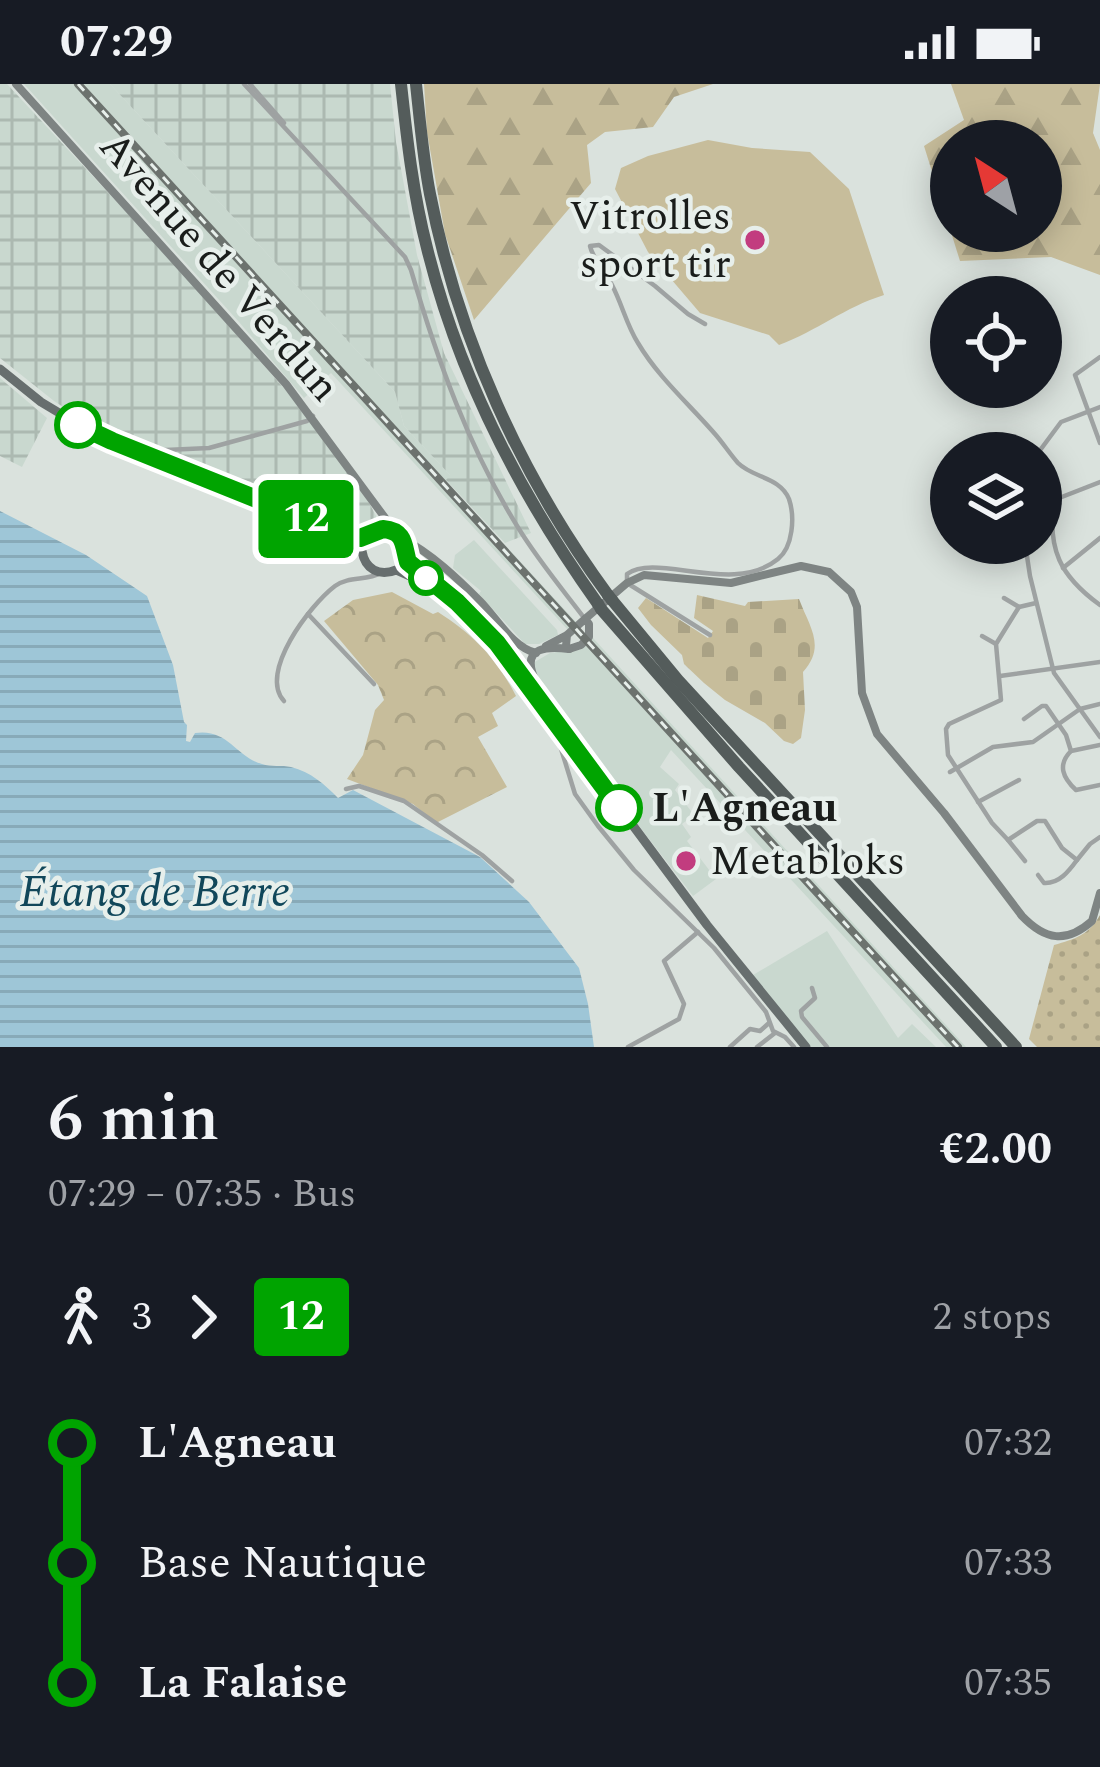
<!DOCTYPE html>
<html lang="en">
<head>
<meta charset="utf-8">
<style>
	:root { --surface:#171b24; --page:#242831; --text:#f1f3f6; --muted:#9ea1a6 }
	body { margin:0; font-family:Spectral,serif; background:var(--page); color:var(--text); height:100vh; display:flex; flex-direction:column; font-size:45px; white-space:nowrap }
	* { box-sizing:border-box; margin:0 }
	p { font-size:39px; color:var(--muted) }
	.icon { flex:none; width:66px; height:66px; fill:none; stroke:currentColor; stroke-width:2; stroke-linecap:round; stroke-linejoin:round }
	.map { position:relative; height:963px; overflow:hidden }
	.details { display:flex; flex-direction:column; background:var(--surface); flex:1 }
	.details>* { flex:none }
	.badge { padding:0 24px; border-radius:9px; font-size:42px; line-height:78px }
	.needle { width:78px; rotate:324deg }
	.controls { position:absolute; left:930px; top:36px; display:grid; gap:24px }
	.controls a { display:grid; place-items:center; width:132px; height:132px; border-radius:50%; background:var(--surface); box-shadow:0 6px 30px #0003; font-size:60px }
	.map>.badge { position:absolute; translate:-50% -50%; box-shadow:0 0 0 6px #fff }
	.legs { display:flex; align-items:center; gap:18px; height:132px; padding:0 48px; font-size:39px }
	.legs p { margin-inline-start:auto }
	.headline { display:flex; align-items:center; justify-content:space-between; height:204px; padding:0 48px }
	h1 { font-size:66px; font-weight:600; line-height:90px }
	ul { padding:0 48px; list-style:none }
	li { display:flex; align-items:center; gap:42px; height:120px; font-size:45px }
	li i { display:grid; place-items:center; width:18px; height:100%; margin:0 15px; background:currentColor }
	li i::after { content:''; width:30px; height:30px; margin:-15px; border:9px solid; border-radius:50%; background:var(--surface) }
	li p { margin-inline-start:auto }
	li:first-child i { background:linear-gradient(#0000 50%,currentColor 0) }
	li:last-child i { background:linear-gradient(currentColor 50%,#0000 0) }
	.status { display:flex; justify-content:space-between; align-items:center; height:84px; padding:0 60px; background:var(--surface); direction:ltr }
	.status svg { height:33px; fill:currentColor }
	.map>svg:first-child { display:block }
	.built { fill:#c9d8cf }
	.industrial { fill:url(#industrial-grid) }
	.grass { fill:url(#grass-dots) }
	.forest { fill:url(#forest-firs); fill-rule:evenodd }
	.cemetery { fill:url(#cemetery-stones) }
	.park { fill:url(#park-crowns) }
	.garden { fill:#c7bd9b }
	.water { fill:url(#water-rules) }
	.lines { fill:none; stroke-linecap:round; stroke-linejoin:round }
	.street { stroke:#9ea2a2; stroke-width:4.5 }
	.secondary { stroke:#7e8483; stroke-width:8 }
	.primary { stroke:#676e6e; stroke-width:9 }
	.highway { stroke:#545c5b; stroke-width:12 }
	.rail-casing { stroke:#6c726e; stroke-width:8 }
	.rail { stroke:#e7efeb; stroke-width:3; stroke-dasharray:9; stroke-linecap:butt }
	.highway-bridge { stroke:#545c5b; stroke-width:12 }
	.line-1-casing { stroke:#fff; stroke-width:27 }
	.line-1 { stroke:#00a400; stroke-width:18 }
	.poi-dot { fill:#c23c7f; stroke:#e7efeb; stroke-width:4.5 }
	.stop-1-dot { fill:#fff; stroke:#00a400; stroke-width:6 }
	.labels { text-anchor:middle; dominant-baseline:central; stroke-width:9; stroke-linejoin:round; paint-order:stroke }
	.poi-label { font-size:42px; fill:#1a1d1b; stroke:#e7efeb; text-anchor:end }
	.street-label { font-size:42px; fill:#1a1d1b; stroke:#e7efeb }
	.stop-label { font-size:42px; font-weight:bold; fill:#1a1d1b; stroke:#e7efeb; text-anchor:start }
	.water-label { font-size:45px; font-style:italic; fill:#11475a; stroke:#e7efeb }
</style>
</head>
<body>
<div class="status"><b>07:29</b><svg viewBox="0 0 49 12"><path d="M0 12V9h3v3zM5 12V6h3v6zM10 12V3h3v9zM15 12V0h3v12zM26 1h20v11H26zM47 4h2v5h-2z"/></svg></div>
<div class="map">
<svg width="1100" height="963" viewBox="0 0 1100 963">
	<defs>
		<pattern id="industrial-grid" width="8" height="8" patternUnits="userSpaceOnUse" patternTransform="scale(3)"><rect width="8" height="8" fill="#c9d8cf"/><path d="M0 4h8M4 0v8" fill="none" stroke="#acb9b1"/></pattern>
		<pattern id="grass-dots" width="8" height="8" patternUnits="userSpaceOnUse" patternTransform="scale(3)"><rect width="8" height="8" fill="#c7bd9b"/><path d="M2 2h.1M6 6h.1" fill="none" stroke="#aaa285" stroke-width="1.8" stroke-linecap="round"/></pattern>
		<pattern id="forest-firs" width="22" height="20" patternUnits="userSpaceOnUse" patternTransform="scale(3)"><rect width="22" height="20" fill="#c7bd9b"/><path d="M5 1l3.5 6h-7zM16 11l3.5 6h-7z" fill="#aaa285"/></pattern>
		<pattern id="cemetery-stones" width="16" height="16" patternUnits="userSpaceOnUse" patternTransform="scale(3)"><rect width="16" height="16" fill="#c7bd9b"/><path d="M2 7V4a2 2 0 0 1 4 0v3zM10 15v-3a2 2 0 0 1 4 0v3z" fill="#aaa285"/></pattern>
		<pattern id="park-crowns" width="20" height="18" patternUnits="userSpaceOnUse" patternTransform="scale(3)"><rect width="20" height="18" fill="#c7bd9b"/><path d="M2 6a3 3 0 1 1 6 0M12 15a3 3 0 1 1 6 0" fill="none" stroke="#aaa285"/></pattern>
		<pattern id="water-rules" width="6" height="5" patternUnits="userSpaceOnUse" patternTransform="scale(3)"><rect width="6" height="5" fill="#9ec6d7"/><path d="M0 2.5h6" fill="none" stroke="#88aab8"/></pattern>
	</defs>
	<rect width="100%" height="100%" fill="#dae2dd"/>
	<g class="built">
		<polygon points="24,0 110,0 395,308 404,342 451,392 446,397 576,538 568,546 331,289 304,314 239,238"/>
		<polygon points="474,456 557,546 558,551 539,560 525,560 479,510 481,507 453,484 455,471"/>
		<polygon points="593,554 966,963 946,963 671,666 660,683 679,700 675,706 694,731 682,740 691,753 687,757 716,795 693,812 596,686 571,641 532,586 533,579 550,569 581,565"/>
		<polygon points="827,847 898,954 912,940 936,963 810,963 753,891"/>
	</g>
	<g class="industrial">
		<polygon points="0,0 7,0 167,172 304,327 363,407 376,432 376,440 370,445 298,428 130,359 89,340 54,317 0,274"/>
		<polygon points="110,0 390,0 396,58 417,171 444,269 531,449 505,459 446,396 450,391 404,342 395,308"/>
		<polygon points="0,294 47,334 22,383 0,372"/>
	</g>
	<path class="grass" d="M1100,831v132h-63l-8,-8 25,-94c21,-6 35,-10 46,-30z"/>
	<g class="forest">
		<polygon points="424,0 713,0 674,13 653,43 605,48 587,61 591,99 474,236 445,150 427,48"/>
		<path d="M951,0h149l-7,49 7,17v125l-49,-18 -91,4 -36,-115 40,-26zM951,57h90v90h-90z"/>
	</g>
	<path class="cemetery" d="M697,511l48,11 3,-4 51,-3c11,29 27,47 4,73l2,38 -4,28 -8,6 -9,-3 -19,-18 -40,-23 -21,-17 -20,-19 -2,-9 -31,-30 -13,-17 8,-10 62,40 5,-7 -19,-13z"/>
	<path class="park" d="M392,508l41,22 5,-2c36,23 59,47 78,84l-24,17 6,13 -20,11 29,50 -71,36 -23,-19 -66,-25 16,-24 12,-45 9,-10 -6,-15 -54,-64 29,-21z"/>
	<path class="garden" d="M708,56l44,8 58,4 39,37 35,106c-39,12 -67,36 -105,50l-10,-10 -69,-22 -52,-61 -33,-63 6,-21 27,-12z"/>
	<path class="water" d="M0,427l86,44 61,41 26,69 11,57 3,3 -1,16 4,1 5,-9c33,-5 41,24 67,31 9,3 20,1 29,3 20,5 33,17 47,31l15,-8 127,67 49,45 50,66 9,36 6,43h-594z"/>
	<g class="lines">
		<g class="street">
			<path d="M244,0l161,173 6,13c26,89 58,179 108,259 19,31 44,61 66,90"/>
			<polyline points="250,0 284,39"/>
			<path d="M705,240l-17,-10 -33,-28 -56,-41 -9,1c3,14 15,25 22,39 10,19 15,41 26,58 20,34 52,62 77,91 8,9 15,20 23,29 15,15 42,14 51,36 6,18 4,48 -11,60 -45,37 -121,-7 -151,15v9l83,52"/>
			<polyline points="1100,273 1075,291 1100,359"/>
			<polyline points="144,367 209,364 307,337 313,332"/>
			<polyline points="1038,369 1061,338 1100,323"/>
			<path d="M1100,398l-46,18c-7,49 6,76 46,105"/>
			<polyline points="1025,459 1030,492 1054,589 1100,653"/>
			<polyline points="1063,484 1100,454"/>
			<polyline points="1004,514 1019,523"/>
			<polyline points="1036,519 1019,523 996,560 1001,616 949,640 946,645 948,671 992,739 1008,756 1037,737 1045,737 1062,764 1077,776 1090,760 1100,753"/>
			<polyline points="308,530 374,600"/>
			<polyline points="982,552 996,560"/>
			<polyline points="1000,592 1100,578"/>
			<path d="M284,617c-26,-28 26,-96 51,-115 14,-10 31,-5 46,-13"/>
			<path d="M1024,635l18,-13h4l20,29 5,16c-14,14 -8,27 5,39l24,-5"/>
			<polyline points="548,637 558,655 575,710 598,742 634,786 714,864 766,928 773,947 785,953 794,963"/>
			<polyline points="1071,667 1100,661"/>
			<polyline points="950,688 993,663 1033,658 1080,625 1100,620"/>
			<polyline points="346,705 359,702 404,717 482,771 512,797"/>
			<polyline points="978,718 1019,696"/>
			<polyline points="1008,756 1025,777"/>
			<path d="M1038,791l6,8c15,1 25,-12 33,-23"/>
			<polyline points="812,904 815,914 801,927 802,933 827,963"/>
			<polyline points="628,963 679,935 684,920 664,877 698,848"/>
			<polyline points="730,963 750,945 760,947 769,939"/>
			<polyline points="757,963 775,949"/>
		</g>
		<g class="secondary">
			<polyline points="16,0 286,300 394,446"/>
			<path d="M403,455c28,14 55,40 77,62 16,16 33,47 56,52"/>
			<path d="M585,535l42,-36 17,-8 87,8 70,-17 28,6 22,20 6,15 5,86 15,41 67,79 78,103c23,24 44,28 70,5l8,-28"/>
			<polyline points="546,562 567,551 585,535 589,540 589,553 581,561 569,565 566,562 567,551"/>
			<path d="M552,627c-17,-30 -45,-70 17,-62"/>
		</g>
		<g class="primary">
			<path d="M0,285l41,33 50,30 258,104 19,1 15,-8c23,2 20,17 25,33l49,40 40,41 210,282 99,122"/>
			<path d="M339,454l23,13c3,18 17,26 34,19l27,12"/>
		</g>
		<g class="highway">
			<path d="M401,0c6,55 12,110 26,164 32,130 94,248 171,356"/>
			<path d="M416,0c4,37 7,74 14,110 28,144 91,283 178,401"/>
			<polyline points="612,516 678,596 1016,963"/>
			<polyline points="601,525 739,683 996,963"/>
		</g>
		<defs>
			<polyline id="rail" points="78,0 958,963"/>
		</defs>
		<use href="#rail" class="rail-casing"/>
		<use href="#rail" class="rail"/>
		<g class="highway-bridge">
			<polyline points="608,511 612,516"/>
			<polyline points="598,520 601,525"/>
		</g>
	</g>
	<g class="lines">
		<defs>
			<path id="line-1" d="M78,341l34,16 237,95 11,2 23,-9c23,2 20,17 25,33l49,40 40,41 122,165"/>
		</defs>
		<use href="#line-1" class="line-1-casing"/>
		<use href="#line-1" class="line-1"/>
	</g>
	<g class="poi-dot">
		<circle cx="755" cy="156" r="12"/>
		<circle cx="686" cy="777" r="12"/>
	</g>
	<g class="stop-1-dot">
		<circle cx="78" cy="341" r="21"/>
		<circle cx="426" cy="494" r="15"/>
		<circle cx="619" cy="724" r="21"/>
	</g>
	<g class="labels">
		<g class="poi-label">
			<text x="731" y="132">Vitrolles<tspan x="731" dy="48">sport tir</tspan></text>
			<text x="710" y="777" text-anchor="start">Metabloks</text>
		</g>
		<g class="street-label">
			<text transform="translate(219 183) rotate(49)">Avenue de Verdun</text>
		</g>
		<g class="stop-label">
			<text x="652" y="724">L'Agneau</text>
		</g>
		<g class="water-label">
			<text x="155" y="808">Étang de Berre</text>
		</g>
	</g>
</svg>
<div class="controls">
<a><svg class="needle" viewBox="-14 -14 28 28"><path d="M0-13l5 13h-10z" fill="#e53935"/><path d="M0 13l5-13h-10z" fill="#9ea1a6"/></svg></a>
<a><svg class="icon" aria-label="locate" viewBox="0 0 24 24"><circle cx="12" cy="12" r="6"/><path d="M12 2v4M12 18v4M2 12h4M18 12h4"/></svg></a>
<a><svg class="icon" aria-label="layers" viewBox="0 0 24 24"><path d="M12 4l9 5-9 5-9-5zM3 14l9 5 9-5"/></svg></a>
</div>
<b class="badge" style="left:306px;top:435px;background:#00a400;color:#fff">12</b>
</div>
<section class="details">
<div class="headline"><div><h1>6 min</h1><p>07:29 – 07:35 · Bus</p></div><b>€2.00</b></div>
<div class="legs"><svg class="icon" aria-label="walk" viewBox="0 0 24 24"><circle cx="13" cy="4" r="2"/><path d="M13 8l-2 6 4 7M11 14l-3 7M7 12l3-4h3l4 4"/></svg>3<svg class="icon" aria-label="forward" viewBox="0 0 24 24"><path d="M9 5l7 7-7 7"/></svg><b class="badge" style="background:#00a400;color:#fff">12</b><p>2 stops</p></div>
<ul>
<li><i style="color:#00a400"></i><b>L'Agneau</b><p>07:32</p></li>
<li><i style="color:#00a400"></i><span>Base Nautique</span><p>07:33</p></li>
<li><i style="color:#00a400"></i><b>La Falaise</b><p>07:35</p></li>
</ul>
</section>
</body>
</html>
